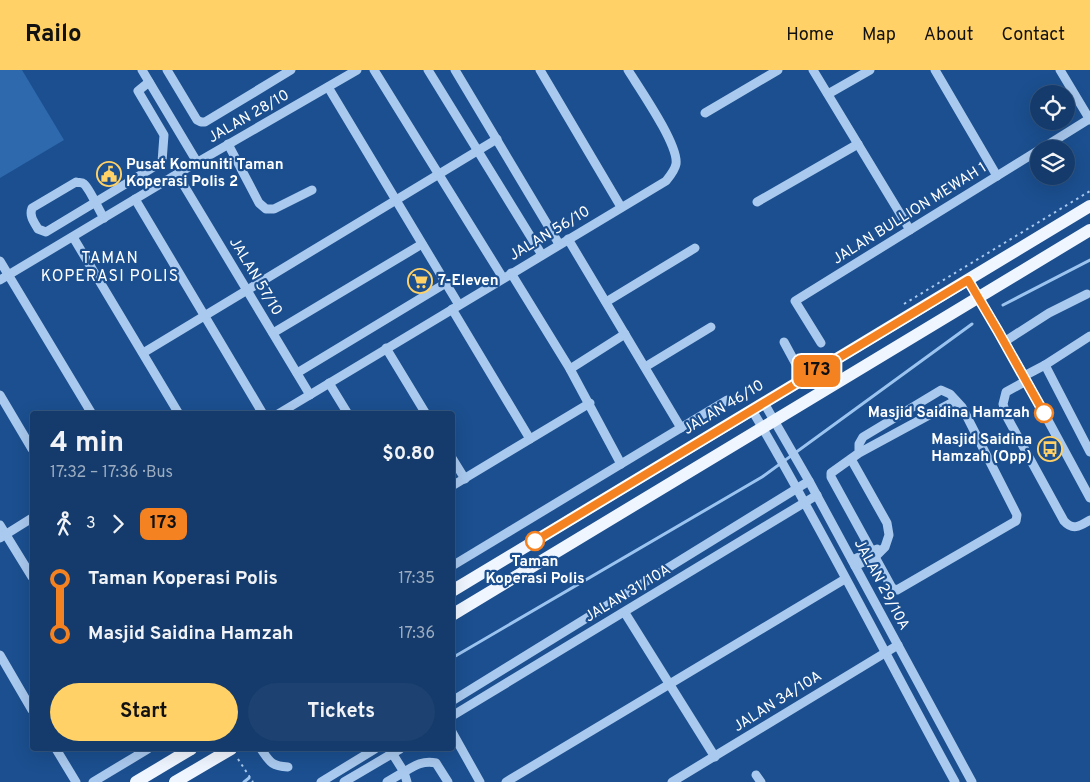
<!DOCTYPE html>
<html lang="en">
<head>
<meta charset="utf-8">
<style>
	:root { --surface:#143b6b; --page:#1d4271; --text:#f1f3f6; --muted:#9dadc1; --line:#33557e; --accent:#ffd166 }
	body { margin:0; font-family:Overpass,sans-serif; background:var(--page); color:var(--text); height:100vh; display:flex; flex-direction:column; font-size:19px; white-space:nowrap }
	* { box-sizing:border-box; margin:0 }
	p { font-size:16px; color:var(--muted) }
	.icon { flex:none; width:28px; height:28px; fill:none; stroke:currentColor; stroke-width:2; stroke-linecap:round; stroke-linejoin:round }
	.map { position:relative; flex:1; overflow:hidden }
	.panel { position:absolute; left:30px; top:341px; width:425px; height:340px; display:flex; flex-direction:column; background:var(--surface); border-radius:5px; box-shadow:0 5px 20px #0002,0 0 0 1px var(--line) }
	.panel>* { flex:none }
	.badge { padding:0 10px; border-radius:8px; font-size:18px; line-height:32px }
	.buttons { position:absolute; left:1030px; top:15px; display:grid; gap:10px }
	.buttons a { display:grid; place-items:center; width:45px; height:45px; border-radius:50%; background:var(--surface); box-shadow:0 5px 20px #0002,0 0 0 1px var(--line); font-size:25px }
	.map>.badge { position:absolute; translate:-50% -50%; box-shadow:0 0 0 2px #fff }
	.legs { display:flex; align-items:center; gap:8px; height:55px; padding:0 20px; font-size:16px }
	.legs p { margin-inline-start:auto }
	.headline { display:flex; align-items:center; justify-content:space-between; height:85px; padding:0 20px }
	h1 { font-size:28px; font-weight:700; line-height:38px }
	.action { display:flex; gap:10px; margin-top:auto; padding:10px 20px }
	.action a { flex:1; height:58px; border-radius:30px; background:var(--accent); color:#111; font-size:20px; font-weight:700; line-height:58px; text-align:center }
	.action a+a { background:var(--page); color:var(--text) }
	ul { padding:0 20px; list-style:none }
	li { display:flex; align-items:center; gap:18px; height:55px; font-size:19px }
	li i { display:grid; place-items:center; width:8px; height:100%; margin:0 6px; background:currentColor }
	li i::after { content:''; width:12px; height:12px; margin:-6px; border:4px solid; border-radius:50%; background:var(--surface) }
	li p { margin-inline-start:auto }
	li:first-child i { background:linear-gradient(#0000 50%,currentColor 0) }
	li:last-child i { background:linear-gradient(currentColor 50%,#0000 0) }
	header { display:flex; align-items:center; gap:30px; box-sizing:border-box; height:70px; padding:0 25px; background:var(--accent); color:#111 }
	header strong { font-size:24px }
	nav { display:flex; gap:28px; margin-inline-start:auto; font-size:18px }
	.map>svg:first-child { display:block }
	.green { fill:#2e69ad }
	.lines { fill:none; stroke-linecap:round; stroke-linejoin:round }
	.stream { stroke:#9cc4f0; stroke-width:3 }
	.path { stroke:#a9c9ee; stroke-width:2; stroke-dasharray:2.5 4; stroke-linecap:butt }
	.minor { stroke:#a9c9ee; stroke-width:9 }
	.major { stroke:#f0f6ff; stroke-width:12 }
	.line-1-casing { stroke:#fff; stroke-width:11 }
	.line-1 { stroke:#f58220; stroke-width:8 }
	.stop-1-dot { fill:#fff; stroke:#f58220; stroke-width:2.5 }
	.labels { text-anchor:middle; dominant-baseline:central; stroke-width:4.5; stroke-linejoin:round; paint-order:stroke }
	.street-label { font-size:15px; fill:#fff; stroke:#1b4f8f }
	.poi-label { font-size:15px; font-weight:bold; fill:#fff; stroke:#1b4f8f; text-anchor:start }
	.stop-label { font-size:15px; font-weight:bold; fill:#fff; stroke:#1b4f8f; text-anchor:end }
	.neighbourhood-label { font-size:16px; letter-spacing:1px; fill:#fff; stroke:#1b4f8f }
</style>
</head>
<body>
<header>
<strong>Railo</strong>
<nav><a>Home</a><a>Map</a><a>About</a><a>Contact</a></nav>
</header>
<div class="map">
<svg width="1090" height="712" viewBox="0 0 1090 712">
	<rect width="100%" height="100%" fill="#1b4f8f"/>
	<polygon class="green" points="0,0 22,0 64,70 0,108"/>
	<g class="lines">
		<g class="stream">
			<polyline points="1003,235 1090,190"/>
			<polyline points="452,588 762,407 972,254"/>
			<polyline points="244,712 249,708"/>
		</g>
		<g class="path">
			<polyline points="904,234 1090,121"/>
			<polyline points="238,689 253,712"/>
		</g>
		<g class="minor">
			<polyline points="142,0 197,92"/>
			<polyline points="167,0 197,50 201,52 205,52 291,0"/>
			<polyline points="374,0 503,208"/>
			<polyline points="428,0 542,185"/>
			<polyline points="455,0 559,174"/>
			<polyline points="540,0 621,137"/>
			<polyline points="813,0 910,160"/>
			<polyline points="935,0 997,106"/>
			<polyline points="1060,0 1090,50"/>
			<polyline points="328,17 459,235"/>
			<polyline points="828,24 870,0"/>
			<polyline points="705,43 778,0"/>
			<polyline points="228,74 259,133 266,139 274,139 312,120"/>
			<polyline points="1041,79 1089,49"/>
			<polyline points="177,104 310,325"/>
			<polyline points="135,129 263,344"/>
			<polyline points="757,132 858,74"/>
			<path d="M104,148c-5,-7 -14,-29 -20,-34 -2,-2 -5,-1 -8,-2l-44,26c-3,8 2,14 6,21l8,3 116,-70 2,-27 -26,-44 11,-9"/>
			<polyline points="73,167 179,344"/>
			<polyline points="568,169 681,358"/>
			<polyline points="0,191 92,344"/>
			<polyline points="511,203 570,299 621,394"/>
			<polyline points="0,210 177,104 357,0"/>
			<polyline points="968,210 1024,306 1090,428"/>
			<polyline points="606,232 695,178"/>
			<polyline points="452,239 530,369"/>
			<polyline points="273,263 422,174"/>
			<polyline points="784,272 804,309"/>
			<polyline points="1004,272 1049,243 1087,224"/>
			<polyline points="821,273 795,231 1039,80"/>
			<polyline points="386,278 426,344"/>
			<polyline points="143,283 497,69"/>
			<polyline points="1045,295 1090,382"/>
			<polyline points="645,297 711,257"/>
			<polyline points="570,299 625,264"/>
			<polyline points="297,303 446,213"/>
			<polyline points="1024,306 1045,295 1090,266"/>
			<path d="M1026,311l-20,11 -3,12 4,13 57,104c9,10 16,5 26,-1"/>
			<polyline points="329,313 348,344"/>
			<polyline points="0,325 32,379"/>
			<polyline points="764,333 809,411 972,712"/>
			<path d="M752,340c72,122 135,248 203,372"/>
			<path d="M278,344l388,-233c4,-5 9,-11 10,-17 3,-19 -37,-76 -48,-94"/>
			<polyline points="859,383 859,374 863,367 941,320 950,324 962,337 1017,445 1016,451 897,520 892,518 831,407 831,403 859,383 955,331"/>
			<polyline points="452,388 465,409"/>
			<polyline points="851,389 887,453 889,465 885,477 875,487 855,496"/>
			<polyline points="452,416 590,333"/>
			<polyline points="0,455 32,507"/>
			<polyline points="0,468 32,448"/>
			<polyline points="852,490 877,479"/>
			<polyline points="452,496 727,330"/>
			<polyline points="625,543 715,687"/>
			<polyline points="0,585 32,640"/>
			<polyline points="452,631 809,411"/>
			<polyline points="452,646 817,425"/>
			<polyline points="452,662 480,712"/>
			<polyline points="56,679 76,712"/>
			<path d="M261,679c9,13 10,17 27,18"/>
			<polyline points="756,705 761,712"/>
			<polyline points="93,712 148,679"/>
			<polyline points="321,712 375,679"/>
			<polyline points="344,712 400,679"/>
			<polyline points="387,712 404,702 392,683"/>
			<path d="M407,712l-3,-10c10,-6 19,-12 32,-9l12,19"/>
			<polyline points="506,712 845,509"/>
			<polyline points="672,712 898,575"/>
		</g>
		<g class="major">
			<polyline points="452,521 1090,136"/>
			<polyline points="452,545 1090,160"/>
			<polyline points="136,712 191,679"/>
			<polyline points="175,712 231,679"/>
		</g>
	</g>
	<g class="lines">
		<defs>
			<polyline id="line-1" points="535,471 968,210 998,261 1044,343"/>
		</defs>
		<use href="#line-1" class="line-1-casing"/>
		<use href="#line-1" class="line-1"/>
	</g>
	<defs>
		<symbol id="civic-ring" viewBox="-11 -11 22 22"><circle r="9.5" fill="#1b4f8f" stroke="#ffd166" stroke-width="1.5"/><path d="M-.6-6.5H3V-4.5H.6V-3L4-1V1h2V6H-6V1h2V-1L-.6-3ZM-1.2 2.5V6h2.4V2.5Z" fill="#ffd166"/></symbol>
		<symbol id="supermarket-ring" viewBox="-11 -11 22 22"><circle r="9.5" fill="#1b4f8f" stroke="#ffd166" stroke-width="1.5"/><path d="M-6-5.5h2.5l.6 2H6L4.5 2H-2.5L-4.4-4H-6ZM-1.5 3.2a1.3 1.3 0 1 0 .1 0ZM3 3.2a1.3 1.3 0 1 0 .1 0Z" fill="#ffd166"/></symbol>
		<symbol id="bus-ring" viewBox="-11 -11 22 22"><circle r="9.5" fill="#1b4f8f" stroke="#ffd166" stroke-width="1.5"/><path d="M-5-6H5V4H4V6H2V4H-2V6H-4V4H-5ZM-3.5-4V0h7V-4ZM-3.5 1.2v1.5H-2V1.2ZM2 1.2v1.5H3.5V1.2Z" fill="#ffd166"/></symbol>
	</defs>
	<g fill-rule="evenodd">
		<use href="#civic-ring" x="95" y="90" width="28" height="28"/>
		<use href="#supermarket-ring" x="406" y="197" width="28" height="28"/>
		<use href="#bus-ring" x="1036" y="365" width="28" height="28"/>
	</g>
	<g class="stop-1-dot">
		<circle cx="1044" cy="343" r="9"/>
		<circle cx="535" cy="471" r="9"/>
	</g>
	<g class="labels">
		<g class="street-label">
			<text transform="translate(249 47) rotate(-30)">JALAN 28/10</text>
			<text transform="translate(910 144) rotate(-32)">JALAN BULLION MEWAH 1</text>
			<text transform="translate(550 164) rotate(-31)">JALAN 56/10</text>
			<text transform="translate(255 207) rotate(59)">JALAN 57/10</text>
			<text transform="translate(724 338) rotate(-31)">JALAN 46/10</text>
			<text transform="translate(881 515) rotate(62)">JALAN 29/10A</text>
			<text transform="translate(628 524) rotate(-31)">JALAN 31/10A</text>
			<text transform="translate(778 632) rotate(-32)">JALAN 34/10A</text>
		</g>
		<g class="poi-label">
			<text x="126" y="95">Pusat Komuniti Taman<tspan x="126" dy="17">Koperasi Polis 2</tspan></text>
			<text x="438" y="211">7-Eleven</text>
			<text x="1032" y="370" text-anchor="end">Masjid Saidina<tspan x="1032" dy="17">Hamzah (Opp)</tspan></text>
		</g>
		<g class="stop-label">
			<text x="1030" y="343">Masjid Saidina Hamzah</text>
			<text x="535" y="492" text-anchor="middle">Taman<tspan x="535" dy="17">Koperasi Polis</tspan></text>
		</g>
		<g class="neighbourhood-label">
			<text x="110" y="189">TAMAN<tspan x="110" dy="18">KOPERASI POLIS</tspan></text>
		</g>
	</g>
</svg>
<div class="buttons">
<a><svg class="icon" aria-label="locate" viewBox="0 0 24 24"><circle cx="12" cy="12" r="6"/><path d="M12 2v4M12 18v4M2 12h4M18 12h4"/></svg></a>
<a><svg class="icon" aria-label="layers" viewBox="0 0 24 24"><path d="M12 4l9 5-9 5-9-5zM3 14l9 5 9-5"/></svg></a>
</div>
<b class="badge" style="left:817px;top:301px;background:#f58220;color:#111">173</b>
<section class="panel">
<div class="headline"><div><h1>4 min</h1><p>17:32 – 17:36 · Bus</p></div><b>$0.80</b></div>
<div class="legs"><svg class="icon" aria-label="walk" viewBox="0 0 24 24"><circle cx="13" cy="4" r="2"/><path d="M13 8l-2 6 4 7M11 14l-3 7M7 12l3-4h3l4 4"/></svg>3<svg class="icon" aria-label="forward" viewBox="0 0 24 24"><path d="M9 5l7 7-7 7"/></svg><b class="badge" style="background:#f58220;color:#111">173</b></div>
<ul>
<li><i style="color:#f58220"></i><b>Taman Koperasi Polis</b><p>17:35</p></li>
<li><i style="color:#f58220"></i><b>Masjid Saidina Hamzah</b><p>17:36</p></li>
</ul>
<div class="action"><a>Start</a><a>Tickets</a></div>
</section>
</div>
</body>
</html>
